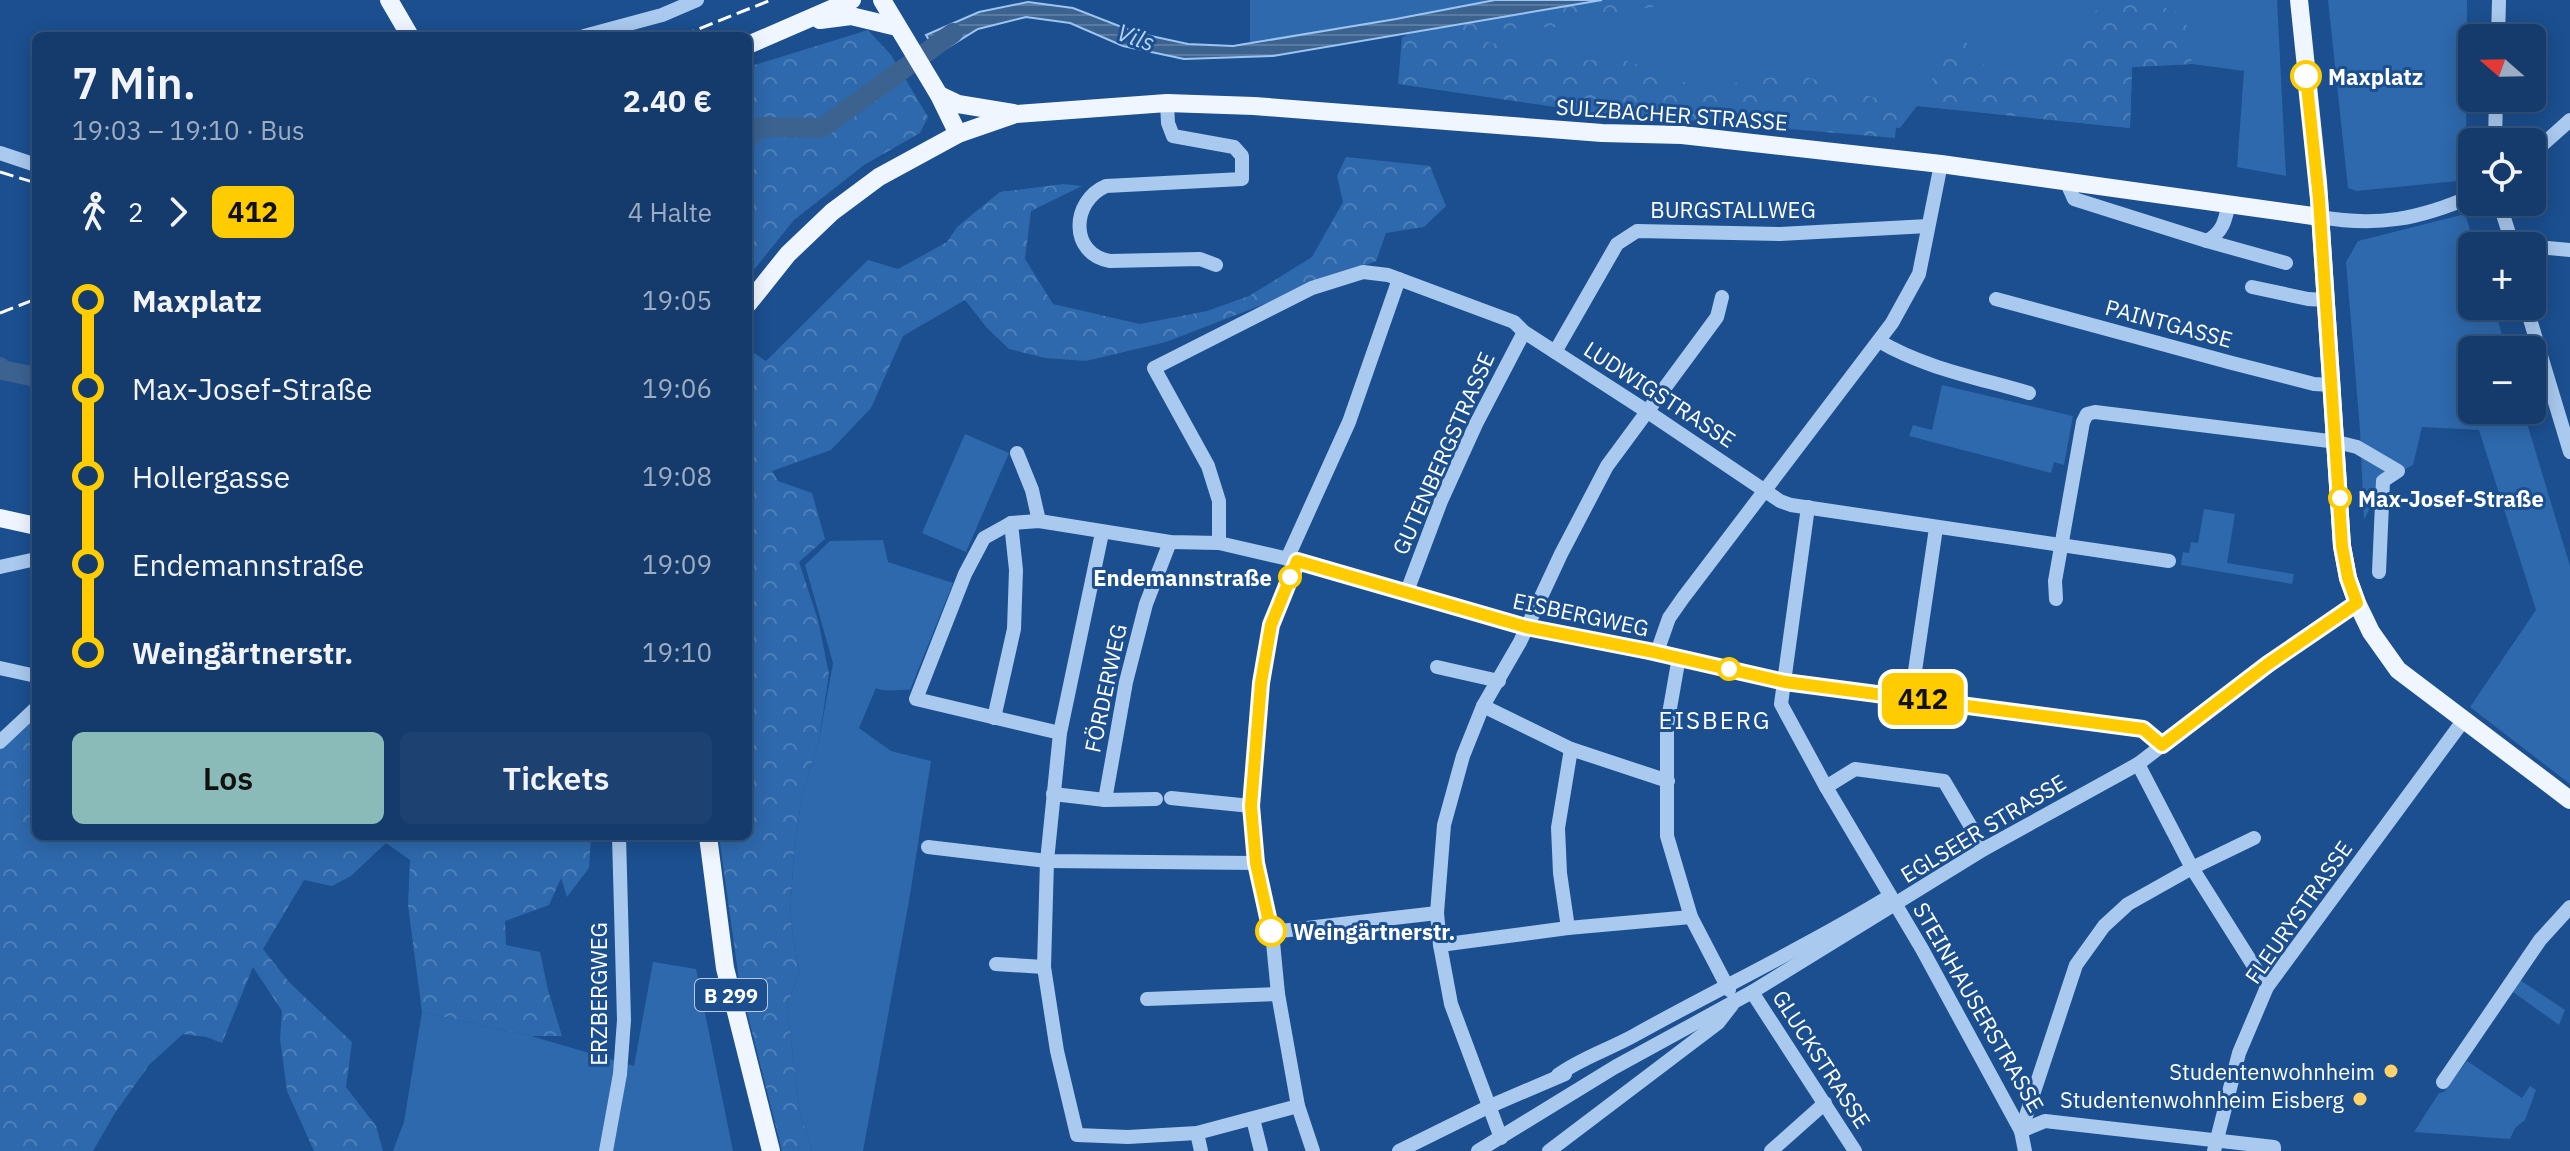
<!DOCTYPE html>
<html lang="de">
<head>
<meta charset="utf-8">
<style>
	:root { --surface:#143b6b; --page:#1d4271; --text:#f1f3f6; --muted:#9dadc1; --line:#33557e; --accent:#8bbbb9 }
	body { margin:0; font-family:"IBM Plex Sans",sans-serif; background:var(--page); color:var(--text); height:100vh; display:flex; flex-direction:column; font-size:30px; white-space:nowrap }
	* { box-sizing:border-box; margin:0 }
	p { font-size:26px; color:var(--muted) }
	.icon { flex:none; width:44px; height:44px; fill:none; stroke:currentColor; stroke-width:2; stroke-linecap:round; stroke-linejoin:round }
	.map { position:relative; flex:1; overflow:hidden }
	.drawer { position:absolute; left:32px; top:32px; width:720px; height:808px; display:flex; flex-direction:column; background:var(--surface); border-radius:12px; box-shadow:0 4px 20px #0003,0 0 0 2px var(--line) }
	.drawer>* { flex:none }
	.badge { padding:0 16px; border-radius:12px; font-size:28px; line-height:52px }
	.needle { width:52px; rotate:290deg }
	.controls { position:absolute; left:2458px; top:24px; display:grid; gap:16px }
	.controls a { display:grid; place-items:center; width:88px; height:88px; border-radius:12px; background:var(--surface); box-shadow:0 4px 20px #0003,0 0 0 2px var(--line); font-size:40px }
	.map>.badge { position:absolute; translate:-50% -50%; box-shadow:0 0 0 4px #fff }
	.legs { display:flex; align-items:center; gap:12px; height:88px; padding:0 40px; font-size:26px }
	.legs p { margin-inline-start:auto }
	.head { display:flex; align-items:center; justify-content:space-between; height:136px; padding:0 40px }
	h1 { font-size:44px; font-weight:600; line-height:60px }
	.button { display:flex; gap:16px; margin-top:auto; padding:16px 40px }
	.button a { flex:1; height:92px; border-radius:12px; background:var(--accent); color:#111; font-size:32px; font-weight:600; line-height:92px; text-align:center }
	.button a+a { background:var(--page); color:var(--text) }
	ul { padding:0 40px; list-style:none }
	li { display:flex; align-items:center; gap:28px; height:88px; font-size:30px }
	li i { display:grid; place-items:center; width:12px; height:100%; margin:0 10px; background:currentColor }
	li i::after { content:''; width:20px; height:20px; margin:-10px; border:6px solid; border-radius:50%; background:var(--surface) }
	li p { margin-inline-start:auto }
	li:first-child i { background:linear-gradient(#0000 50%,currentColor 0) }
	li:last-child i { background:linear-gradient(currentColor 50%,#0000 0) }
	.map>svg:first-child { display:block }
	.green { fill:#2e69ad }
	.forest { fill:url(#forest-crowns) }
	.water { fill:url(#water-rules); stroke:#9cc4f0; stroke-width:2 }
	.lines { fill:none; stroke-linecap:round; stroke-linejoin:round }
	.river { stroke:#3c6290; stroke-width:20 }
	.minor { stroke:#a9c9ee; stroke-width:14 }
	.major { stroke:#f0f6ff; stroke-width:18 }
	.rail { stroke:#fff; stroke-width:3; stroke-dasharray:14 6; stroke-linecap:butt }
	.line-1-casing { stroke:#fff; stroke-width:18 }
	.line-1 { stroke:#fecc00; stroke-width:12 }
	.stop-1-dot { fill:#fff; stroke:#fecc00; stroke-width:4 }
	.poi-dot { fill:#ffd166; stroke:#1b4f8f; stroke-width:3 }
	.labels { text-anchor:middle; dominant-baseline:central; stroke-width:6; stroke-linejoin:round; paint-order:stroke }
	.shield { fill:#1b4f8f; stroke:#bbcadd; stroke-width:2 }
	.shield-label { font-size:20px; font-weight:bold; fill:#fff }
	.stop-label { font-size:22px; font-weight:bold; fill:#fff; stroke:#1b4f8f; text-anchor:start }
	.street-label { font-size:22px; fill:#fff; stroke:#1b4f8f }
	.poi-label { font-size:22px; fill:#fff; stroke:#1b4f8f; text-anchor:end }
	.water-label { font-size:24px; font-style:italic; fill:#b5d3f5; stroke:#1b4f8f }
	.neighbourhood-label { font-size:24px; letter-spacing:2px; fill:#fff; stroke:#1b4f8f }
</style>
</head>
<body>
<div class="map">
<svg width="2570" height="1151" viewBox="0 0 2570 1151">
	<defs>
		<pattern id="forest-crowns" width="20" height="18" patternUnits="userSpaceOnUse" patternTransform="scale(2)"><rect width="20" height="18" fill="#2e69ad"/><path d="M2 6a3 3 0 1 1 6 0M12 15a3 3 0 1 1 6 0" fill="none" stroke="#4d80b9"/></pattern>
		<pattern id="water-rules" width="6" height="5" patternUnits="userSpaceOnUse" patternTransform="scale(2)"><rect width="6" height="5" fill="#3c6290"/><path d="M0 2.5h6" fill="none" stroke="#597aa1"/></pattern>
	</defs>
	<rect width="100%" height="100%" fill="#1b4f8f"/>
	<g class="green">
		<polygon points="1250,0 2277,0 2286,176 2237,167 2244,71 2192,64 2132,67 2130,128 1917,106 1900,128 1404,82 1407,21 1250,49"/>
		<polygon points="2328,0 2467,0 2466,138 2487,138 2488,142 2472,142 2472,174 2458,181 2356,191 2348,188"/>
		<polygon points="2465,214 2475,246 2472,246 2472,306 2494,306 2506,350 2472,350 2472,410 2523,410 2570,566 2570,784 2470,707 2536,610 2479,430 2422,427 2413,465 2383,481 2364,520 2360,430 2346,262 2358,241"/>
		<polygon points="1942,385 2073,416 2064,465 2054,462 2051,473 1909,436 1913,425 1932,430"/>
		<polygon points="965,434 1009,453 966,552 922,533"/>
		<polygon points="2204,509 2235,514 2227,563 2294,574 2292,584 2181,565 2183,552 2189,553 2191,542 2198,543"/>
		<path d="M883,540l5,22 65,21 -43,107c-12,-1 -24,3 -34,-2l-17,40 32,23 40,10 -22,140 -46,250h-51l-12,-37 -13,-108 12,-33 -9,-58 4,-64 8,-55 17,-56 14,-77 -28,-98 25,-24z"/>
		<polygon points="653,962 696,969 733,1151 393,1151 404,1122 422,1012 531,1036 634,1066"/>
		<polygon points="2520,980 2565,1010 2559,1025 2513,992"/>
		<polygon points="2467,1061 2522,1098 2530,1086 2536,1090 2525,1120 2515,1128 2510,1139 2414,1132 2439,1093 2444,1092"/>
	</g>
	<g class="forest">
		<path d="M1619,0h38v6l-47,8 -31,-1 -24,14 -61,2 -20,10 98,22 50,-2 79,29 95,-14 102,31 -3,33 -305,-26 -192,-28 4,-47c71,-17 143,-30 217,-37z"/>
		<polygon points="2107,0 2139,0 2185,14 2192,64 2132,67 2130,128 1917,106 1958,32 1987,69 2057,77 2064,42"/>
		<polygon points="868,30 891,55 928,117 920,133 864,165 794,220 748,277 748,67"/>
		<polygon points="1346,157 1430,166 1446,206 1424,227 1386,233 1376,261 1166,342 1086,361 1045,358 1009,349 987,328 965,300 903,336 871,408 831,450 772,471 778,481 812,493 825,539 799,562 818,620 829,674 819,740 802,796 794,851 790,915 799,973 787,1006 800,1114 812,1151 782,1151 739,980 719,836 748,836 748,349 766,361 868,260 898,269 947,242 957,227 1000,192 1063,184 1082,186 1031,211 1025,259 1053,304 1140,324 1207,311 1249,296 1312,257 1343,202 1337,176"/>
		<polygon points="36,715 36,836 591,836 589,868 567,897 561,878 549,905 505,921 506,945 540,952 548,990 562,1036 531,1036 422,1012 408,905 410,860 386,843 351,876 332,886 304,880 263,949 289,982 352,1042 346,1087 376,1126 383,1151 314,1151 287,1091 280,1039 282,1011 253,967 222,1043 206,1037 183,1034 149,1065 115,1113 93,1151 0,1151 0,731"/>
	</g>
	<polygon class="water" points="1495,0 1602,0 1273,56 1184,59 1123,46 1070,23 1026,17 978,29 937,54 926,35 979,12 1028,2 1073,8 1137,33 1188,44 1233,46 1396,19"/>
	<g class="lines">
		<g class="river">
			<polyline points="748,138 760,127 822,128 953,33"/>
			<polyline points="0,367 2,370 36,377"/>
		</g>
		<g class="minor">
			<polyline points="584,36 662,15 697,0"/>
			<polyline points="2498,38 2499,0"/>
			<path d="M1167,103l1,20 5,13 61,11 8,9v23l-136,7c-35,15 -37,68 4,75l90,-2 16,6"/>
			<polyline points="2495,142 2496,98"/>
			<polyline points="0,153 36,165"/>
			<polyline points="2532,154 2570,120"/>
			<path d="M2066,181l8,18 133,42c16,-9 18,-20 22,-38"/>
			<polyline points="2499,202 2513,246"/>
			<path d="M2320,217c57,10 100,2 152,-21"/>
			<polyline points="2207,241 2286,263"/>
			<polyline points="2532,249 2537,247 2570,250"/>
			<polyline points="2252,287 2308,299 2325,300"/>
			<polyline points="1996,299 2232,363 2314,384 2332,385"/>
			<polyline points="2526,306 2570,452"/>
			<path d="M1879,341c45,27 100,37 150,52"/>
			<polyline points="1555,352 1617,244 1637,231 1780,234 1928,226"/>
			<polyline points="1017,453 1032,490 1039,521"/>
			<polyline points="1808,507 1781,704 1826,787 1922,949 2021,1131 2025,1151"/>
			<polyline points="1102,533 1060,733 1047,861 1044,967 1057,1051 1077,1135 1128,1137 1197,1133 1298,1106"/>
			<polyline points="1219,543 1219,501 1208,466 1154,368 1312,288 1363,272 1388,275 1514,322 1524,332 1648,412 1780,501 1791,505 2169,561"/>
			<polyline points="1287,559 1349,422 1399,279"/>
			<polyline points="1297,561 1271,625 1261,683 1251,806 1256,863 1272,932 1278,994 1298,1106 1313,1151"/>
			<polyline points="0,567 36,559"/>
			<polyline points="1406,594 1441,501 1476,424 1524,332"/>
			<polyline points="2056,599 2055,581 2083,422 2087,414 2095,412 2337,442 2357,447 2398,471 2383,481 2379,572"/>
			<polyline points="1657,652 1669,618 1683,598 1892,323 1919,274 1941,164"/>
			<polyline points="1679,657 1667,725 1667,836 1691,917 1729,990"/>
			<polyline points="1437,667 1499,681"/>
			<polyline points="0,668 36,676"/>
			<polyline points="1911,698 1936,528"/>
			<polyline points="1483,706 1571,749 1668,781"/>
			<polyline points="994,718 1014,629 1016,570 1011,523"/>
			<polyline points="1060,733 916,699 965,574 984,538 1011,523 1039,521 1170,542 1219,543 1297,561 1526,627 1649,651 1785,682 2143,729 2162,745"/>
			<polyline points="0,742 36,708"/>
			<polyline points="2138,764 2192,868 2267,987"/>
			<polyline points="1826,787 1855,769 1944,781 1984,849"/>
			<polyline points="1053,794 1105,800 1156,799"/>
			<polyline points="1171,798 1251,806"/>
			<polyline points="1105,800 1126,682 1146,604 1170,542"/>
			<polyline points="928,847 1047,861 1256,863"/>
			<polyline points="1568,928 1560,873 1558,828 1571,749"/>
			<polyline points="1272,932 1437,913"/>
			<polyline points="1440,945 1568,928 1691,917"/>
			<polyline points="996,964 1044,967"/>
			<polyline points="1752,992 1855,1151"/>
			<polyline points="1147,999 1278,994"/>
			<path d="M1558,1075c23,-17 52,-26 77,-40 84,-47 172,-88 255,-139"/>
			<polyline points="2443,1082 2540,940 2570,907"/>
			<polyline points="1253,1119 1261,1151"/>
			<polyline points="2021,1131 2076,965 2104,926 2128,904 2192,868 2254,838"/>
			<polyline points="2021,1131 2045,1121 2274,1147 2274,1151"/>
			<polyline points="1197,1133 1201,1151"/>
			<polyline points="1501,1138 1451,1004 1440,945 1437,913 1444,825 1463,756 1483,706 1520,642 1561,554 1607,466 1717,317 1722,297"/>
			<polyline points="606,1151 620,1074 624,1020 619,836"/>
			<polyline points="1399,1151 1488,1107 1565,1074"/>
			<polyline points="1478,1151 1615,1067 1752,992 1984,849 2138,764 2268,664 2357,603"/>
			<polyline points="1549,1151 1718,1023 1732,1005"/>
			<polyline points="1771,1151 1825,1103"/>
			<polyline points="2214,1151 2239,1053 2267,987 2463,721"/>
		</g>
		<g class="major">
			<polyline points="389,0 410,36"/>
			<polyline points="882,0 939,95 958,134"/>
			<polyline points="2299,0 2318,182 2342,546 2348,578 2357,603 2371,632 2398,670 2570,800"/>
			<polyline points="820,20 851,16 897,27"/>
			<polyline points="748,45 852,0"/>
			<polyline points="939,95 958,104 1013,113"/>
			<polyline points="748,304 788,254 832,212 879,177 958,134 1016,114 1167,103 1254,106 1602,133 1682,135 1941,164 2320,217"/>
			<polyline points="0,518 36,526"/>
			<polyline points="708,836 725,968 771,1151"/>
		</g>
		<g class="rail">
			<polyline points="681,36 771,0"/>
			<polyline points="0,172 36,183"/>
			<polyline points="0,313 36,299"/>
		</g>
	</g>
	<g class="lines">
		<defs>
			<polyline id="line-1" points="1271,931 1256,863 1251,806 1261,683 1271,625 1297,561 1526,627 1649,651 1785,682 2143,729 2162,745 2268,664 2357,603 2348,578 2342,546 2319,199 2306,76"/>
		</defs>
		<use href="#line-1" class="line-1-casing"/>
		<use href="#line-1" class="line-1"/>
	</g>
	<g class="stop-1-dot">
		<circle cx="2306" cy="76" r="14"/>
		<circle cx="2340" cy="498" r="10"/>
		<circle cx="1290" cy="577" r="10"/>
		<circle cx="1729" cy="669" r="10"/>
		<circle cx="1271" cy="931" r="14"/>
	</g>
	<g class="poi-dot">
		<circle cx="2391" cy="1071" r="8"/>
		<circle cx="2360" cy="1099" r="8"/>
	</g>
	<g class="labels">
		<rect class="shield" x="695" y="979" width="72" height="32" rx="6"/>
		<g class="shield-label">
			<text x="731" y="995">B 299</text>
		</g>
		<g class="stop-label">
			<text x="2328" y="76">Maxplatz</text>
			<text x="2358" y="498">Max-Josef-Straße</text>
			<text x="1272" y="577" text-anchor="end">Endemannstraße</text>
			<text x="1293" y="931">Weingärtnerstr.</text>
		</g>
		<g class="street-label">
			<text transform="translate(1672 114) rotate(4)">SULZBACHER STRASSE</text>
			<text x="1733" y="209">BURGSTALLWEG</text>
			<text transform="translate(2169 323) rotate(15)">PAINTGASSE</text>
			<text transform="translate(1660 394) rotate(33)">LUDWIGSTRASSE</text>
			<text transform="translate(1443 453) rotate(-66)">GUTENBERGSTRASSE</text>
			<text transform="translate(1581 614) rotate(12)">EISBERGWEG</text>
			<text transform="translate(1105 688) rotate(-78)">FÖRDERWEG</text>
			<text transform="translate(1983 828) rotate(-31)">EGLSEER STRASSE</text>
			<text transform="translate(2298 912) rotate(-55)">FLEURYSTRASSE</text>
			<text transform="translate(598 994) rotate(-90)">ERZBERGWEG</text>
			<text transform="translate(1979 1007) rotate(60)">STEINHAUSERSTRASSE</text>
			<text transform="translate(1822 1059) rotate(57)">GLUCKSTRASSE</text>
		</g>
		<g class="poi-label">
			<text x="2375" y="1071">Studentenwohnheim</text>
			<text x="2344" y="1099">Studentenwohnheim Eisberg</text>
		</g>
		<g class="water-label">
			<text transform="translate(1136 37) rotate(20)">Vils</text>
		</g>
		<g class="neighbourhood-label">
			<text x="1715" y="720">EISBERG</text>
		</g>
	</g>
</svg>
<div class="controls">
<a><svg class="needle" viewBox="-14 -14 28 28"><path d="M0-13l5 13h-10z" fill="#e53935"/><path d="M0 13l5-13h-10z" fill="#9dadc1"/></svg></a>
<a><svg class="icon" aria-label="locate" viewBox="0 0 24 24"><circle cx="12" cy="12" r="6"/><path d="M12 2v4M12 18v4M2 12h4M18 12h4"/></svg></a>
<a>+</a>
<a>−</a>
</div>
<b class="badge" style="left:1923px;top:699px;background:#fecc00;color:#111">412</b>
<section class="drawer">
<div class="head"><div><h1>7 Min.</h1><p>19:03 – 19:10 · Bus</p></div><b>2.40 €</b></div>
<div class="legs"><svg class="icon" aria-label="walk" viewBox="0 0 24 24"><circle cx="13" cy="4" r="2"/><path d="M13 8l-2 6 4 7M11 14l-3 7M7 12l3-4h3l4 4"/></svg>2<svg class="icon" aria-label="forward" viewBox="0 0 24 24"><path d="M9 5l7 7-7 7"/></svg><b class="badge" style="background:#fecc00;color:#111">412</b><p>4 Halte</p></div>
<ul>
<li><i style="color:#fecc00"></i><b>Maxplatz</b><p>19:05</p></li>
<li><i style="color:#fecc00"></i><span>Max-Josef-Straße</span><p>19:06</p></li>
<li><i style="color:#fecc00"></i><span>Hollergasse</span><p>19:08</p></li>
<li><i style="color:#fecc00"></i><span>Endemannstraße</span><p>19:09</p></li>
<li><i style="color:#fecc00"></i><b>Weingärtnerstr.</b><p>19:10</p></li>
</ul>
<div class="button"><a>Los</a><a>Tickets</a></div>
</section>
</div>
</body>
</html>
